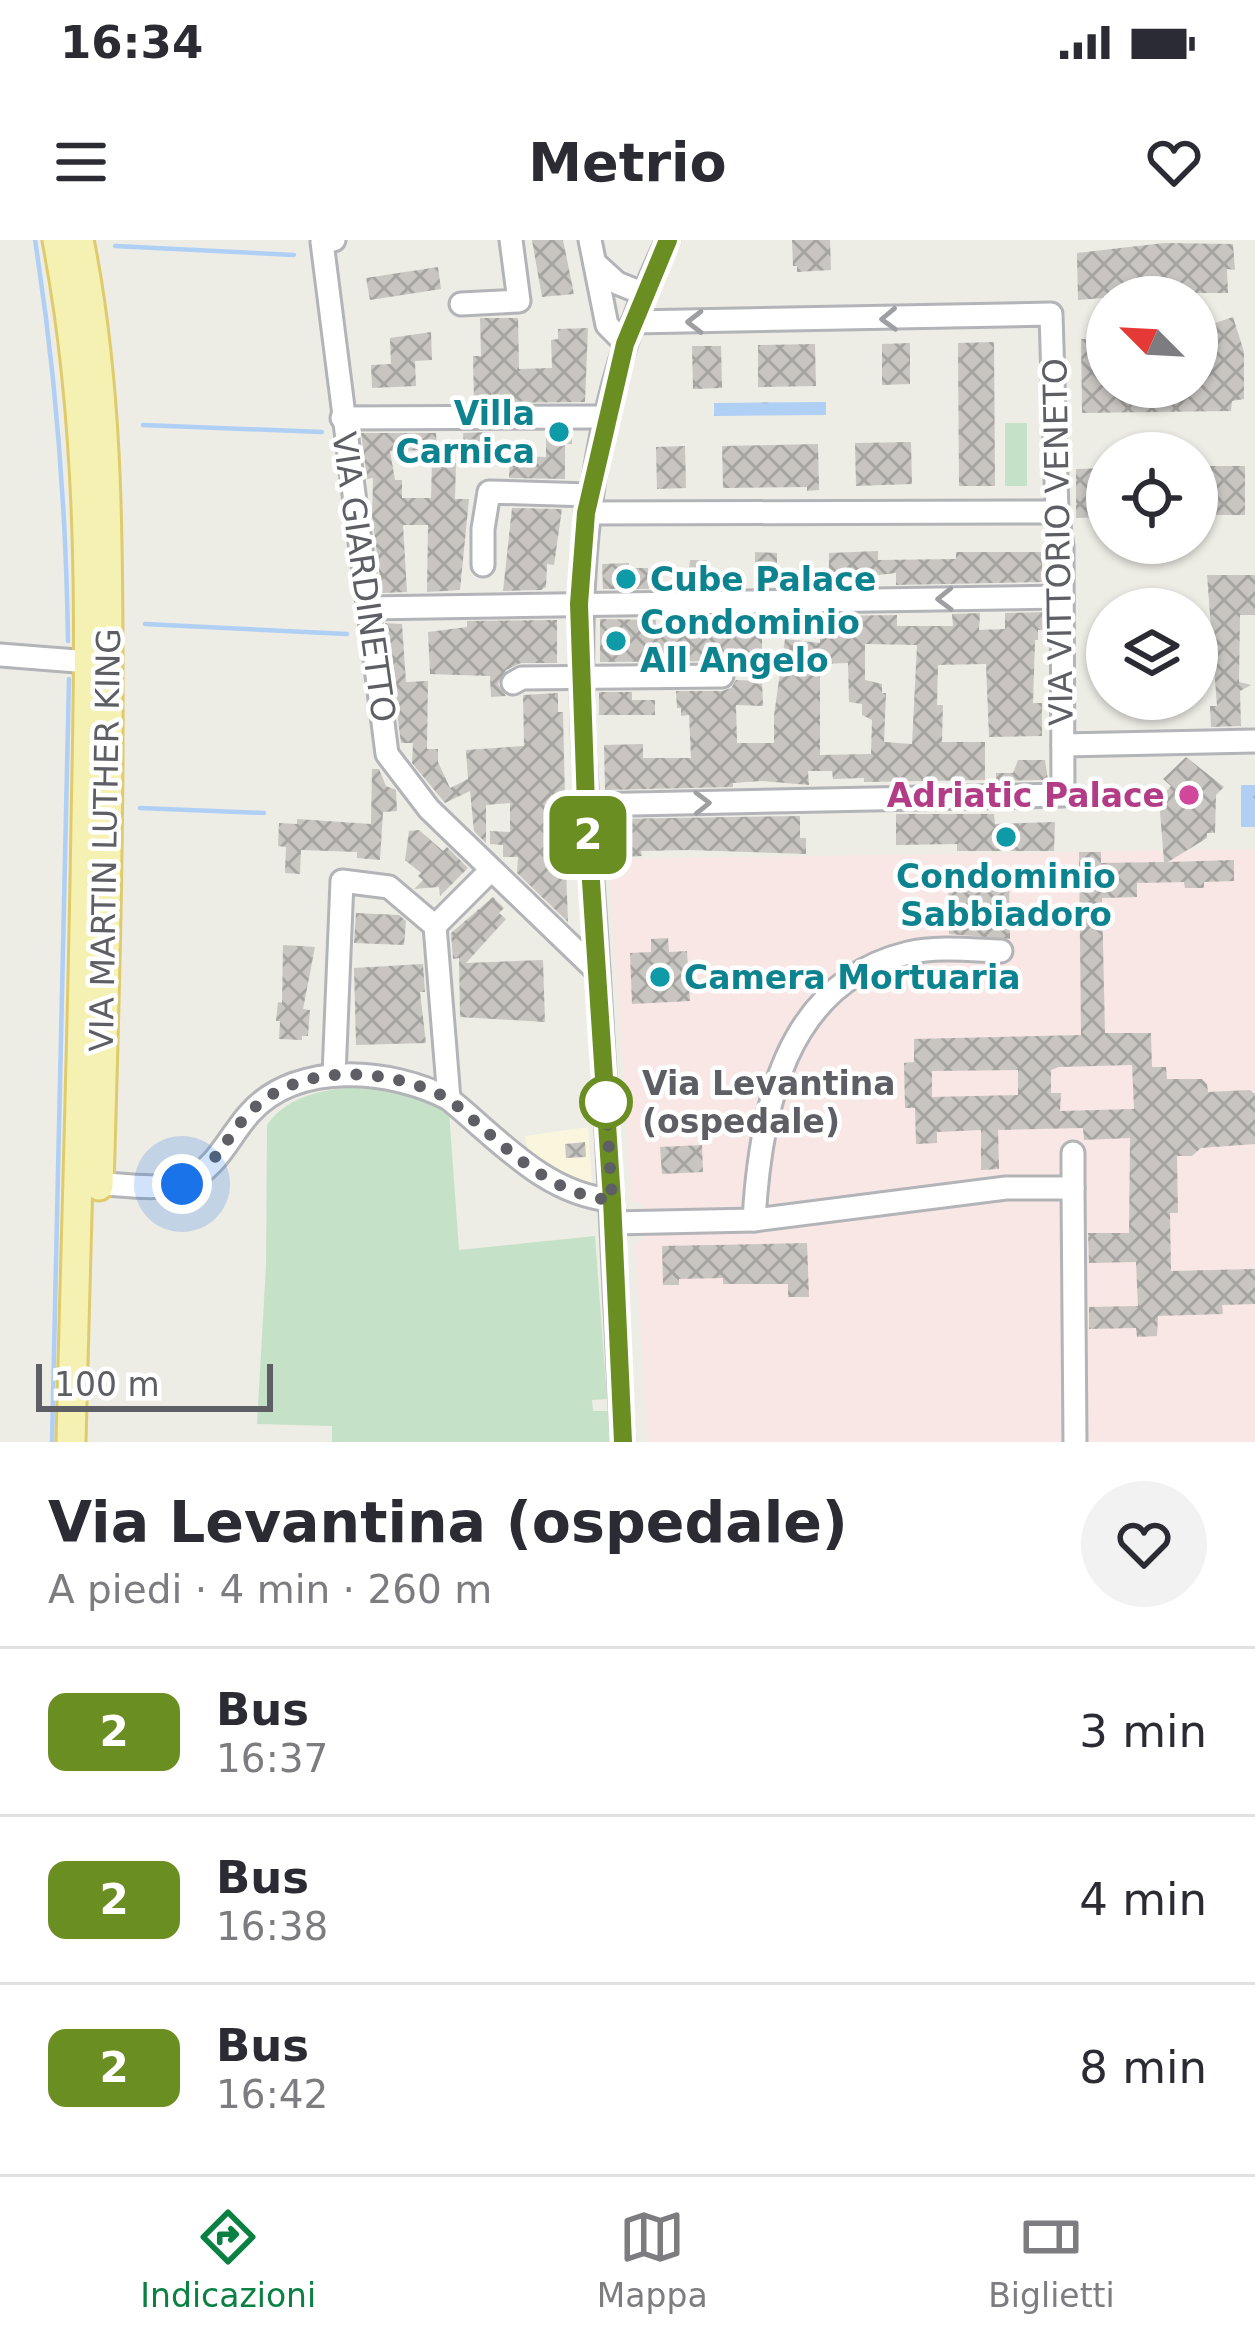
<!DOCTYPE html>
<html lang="it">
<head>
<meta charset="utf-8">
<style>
	:root { --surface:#fff; --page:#f2f2f3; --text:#2b2b33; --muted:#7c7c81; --line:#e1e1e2; --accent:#0b8043 }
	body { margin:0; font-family:"DejaVu Sans",sans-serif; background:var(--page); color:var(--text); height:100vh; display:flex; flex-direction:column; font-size:45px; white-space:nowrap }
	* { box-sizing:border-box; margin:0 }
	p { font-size:39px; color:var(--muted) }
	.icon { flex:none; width:66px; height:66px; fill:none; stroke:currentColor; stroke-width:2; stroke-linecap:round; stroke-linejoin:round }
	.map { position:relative; height:1202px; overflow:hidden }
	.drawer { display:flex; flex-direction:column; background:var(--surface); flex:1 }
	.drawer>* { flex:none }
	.badge { padding:0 24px; border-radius:18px; font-size:42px; line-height:78px }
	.needle { width:78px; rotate:294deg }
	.controls { position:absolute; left:1086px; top:36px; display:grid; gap:24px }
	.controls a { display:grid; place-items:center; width:132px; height:132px; border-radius:50%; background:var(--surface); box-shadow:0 3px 9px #0004; font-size:60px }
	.scale { position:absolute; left:36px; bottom:30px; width:237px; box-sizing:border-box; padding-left:12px; border:6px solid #5d5f64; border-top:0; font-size:33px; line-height:42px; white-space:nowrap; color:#5d5f64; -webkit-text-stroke:9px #fff; paint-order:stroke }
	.you { position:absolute; width:60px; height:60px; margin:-30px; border:9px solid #fff; border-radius:50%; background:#1a73e8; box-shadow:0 0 0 18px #1a73e833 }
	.map>.badge { position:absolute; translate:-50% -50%; box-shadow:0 0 0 6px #fff }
	.round { display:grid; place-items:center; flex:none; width:126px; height:126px; border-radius:63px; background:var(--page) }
	.headline { display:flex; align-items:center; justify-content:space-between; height:204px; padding:0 48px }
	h1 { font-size:57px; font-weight:600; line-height:90px }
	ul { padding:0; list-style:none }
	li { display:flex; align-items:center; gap:36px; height:168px; padding:0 48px; border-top:3px solid var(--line) }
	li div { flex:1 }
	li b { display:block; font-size:45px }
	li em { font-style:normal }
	li .badge { min-width:132px; font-weight:700; text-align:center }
	.status { display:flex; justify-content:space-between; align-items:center; height:84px; padding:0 60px; background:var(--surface); direction:ltr }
	.status svg { height:33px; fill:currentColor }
	header { display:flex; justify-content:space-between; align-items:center; height:156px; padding:0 48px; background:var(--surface); font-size:54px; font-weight:600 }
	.tab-bar { display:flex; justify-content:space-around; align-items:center; height:168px; border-top:3px solid var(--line); background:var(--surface); font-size:33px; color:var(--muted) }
	.tab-bar a { display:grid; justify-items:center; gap:6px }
	.tab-bar .on { color:var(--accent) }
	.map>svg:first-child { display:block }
	.commercial { fill:#faf6de }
	.medical { fill:#f8e7e4 }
	.grass { fill:#c5e2c8 }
	.water { fill:url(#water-ripples) }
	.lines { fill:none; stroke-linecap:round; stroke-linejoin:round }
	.stream { stroke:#afcff4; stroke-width:4.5 }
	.building { fill:url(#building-cross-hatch); fill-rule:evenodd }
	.minor-casing { stroke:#b2b4b8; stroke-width:27 }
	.major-casing { stroke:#dfcb6c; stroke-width:33 }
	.minor { stroke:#fff; stroke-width:21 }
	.major { stroke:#f5f1b3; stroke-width:27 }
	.oneway { stroke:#9e9fa2 }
	.line-casing { stroke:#fff; stroke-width:27 }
	.line { stroke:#6b8e23; stroke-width:18 }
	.walk { stroke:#5d5f64; stroke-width:12; stroke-dasharray:0 21.6 }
	.culture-dot { fill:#0f9aa8; stroke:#fff; stroke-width:4.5 }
	.hotel-dot { fill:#d1479c; stroke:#fff; stroke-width:4.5 }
	.stop-dot { fill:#fff; stroke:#6b8e23; stroke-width:6 }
	.labels { text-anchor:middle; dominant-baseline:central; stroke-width:9; stroke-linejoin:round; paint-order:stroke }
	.culture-label { font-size:33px; font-weight:bold; fill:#0d838f; stroke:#fff; text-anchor:start }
	.street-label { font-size:33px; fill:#5d5f64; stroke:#fff }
	.hotel-label { font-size:33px; font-weight:bold; fill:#b23c85; stroke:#fff; text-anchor:end }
	.stop-label { font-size:33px; font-weight:bold; fill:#5d5f64; stroke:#fff; text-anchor:start }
</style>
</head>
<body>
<div class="status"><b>16:34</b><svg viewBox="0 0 49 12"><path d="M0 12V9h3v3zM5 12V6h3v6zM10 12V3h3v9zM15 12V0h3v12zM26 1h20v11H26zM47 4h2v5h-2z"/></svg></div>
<header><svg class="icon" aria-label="menu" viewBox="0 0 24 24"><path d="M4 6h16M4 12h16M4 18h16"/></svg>Metrio<svg class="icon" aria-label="heart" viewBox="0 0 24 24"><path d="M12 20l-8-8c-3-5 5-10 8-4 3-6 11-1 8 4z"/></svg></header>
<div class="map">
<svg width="1255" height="1202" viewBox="0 0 1255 1202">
	<defs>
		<pattern id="water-ripples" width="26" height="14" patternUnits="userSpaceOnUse" patternTransform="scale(3)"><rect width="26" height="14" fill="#afcff4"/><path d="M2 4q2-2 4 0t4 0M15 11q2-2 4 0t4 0" fill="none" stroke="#92abc9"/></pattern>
		<pattern id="building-cross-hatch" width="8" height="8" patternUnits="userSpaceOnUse" patternTransform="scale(3)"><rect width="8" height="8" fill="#c9c6c2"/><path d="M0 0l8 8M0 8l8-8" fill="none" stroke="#a6a4a1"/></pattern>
	</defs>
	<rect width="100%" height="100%" fill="#edece5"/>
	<polygon class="commercial" points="588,887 592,944 588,947 561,938 528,912 525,896"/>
	<polygon class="medical" points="1255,609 1255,1202 649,1202 635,1005 649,993 652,982 643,965 632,961 609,619"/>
	<g class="grass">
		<rect x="1005" y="183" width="22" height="63"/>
		<path d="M363,846l36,3 50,22 10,139 136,-14 12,163 -15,1 1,11h15l2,31h-278v-16l-75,-2 9,-159 1,-140c21,-31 61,-36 96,-39z"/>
	</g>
	<g class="water">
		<polygon points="826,162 826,175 714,176 714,163"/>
		<rect x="1241" y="545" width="14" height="42"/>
	</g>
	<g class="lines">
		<g class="stream">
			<path d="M35,0c21,134 31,266 33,401"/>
			<polyline points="115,6 294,15"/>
			<polyline points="143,185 322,192"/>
			<polyline points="145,384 347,394"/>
			<polyline points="140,568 264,573"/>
			<polyline points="52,1202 69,439"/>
		</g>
	</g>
	<g class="building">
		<polygon points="532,0 563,0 574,54 542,57"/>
		<polygon points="792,0 830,0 831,30 797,32 797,26 793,26"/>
		<polygon points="1164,3 1233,4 1235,30 1227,29 1228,53 1166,53 1078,60 1077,13"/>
		<polygon points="438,27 441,49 370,60 366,38"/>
		<polygon points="1233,77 1244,112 1244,159 1232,161 1231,171 1082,173 1081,99 1107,99 1107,147 1197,147 1197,89"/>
		<polygon points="480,78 518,78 519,129 552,128 551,100 558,99 558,89 588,88 585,162 474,163 473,116 481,116"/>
		<polygon points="431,92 432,120 415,121 416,146 372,148 371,125 391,124 390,98"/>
		<polygon points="994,102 995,246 959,246 958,103"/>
		<polygon points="910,103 910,144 882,145 882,104"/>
		<polygon points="815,104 816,146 758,147 758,105"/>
		<polygon points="692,106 721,106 722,148 693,149"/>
		<polygon points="491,192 492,208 464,210 463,193"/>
		<polygon points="546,192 572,192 572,204 565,204 565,239 509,238 510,216 546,217"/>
		<polygon points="361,193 436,193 437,210 390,211 395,240 402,240 402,258 431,258 432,222 456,223 455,259 469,259 460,350 427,352 428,285 403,285 407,352 382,353 372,276 373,238 367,239"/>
		<polygon points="911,202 912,244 856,246 855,203"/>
		<polygon points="818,204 819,250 807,251 807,247 723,248 722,206"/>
		<polygon points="685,206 686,248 657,249 656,207"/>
		<rect x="1197" y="226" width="48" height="49"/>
		<polygon points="1107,228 1107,277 1076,278 1076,229"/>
		<polygon points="512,268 562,269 554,325 547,324 546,347 541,350 503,351"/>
		<polygon points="878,311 878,320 956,319 956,312 1042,312 1042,342 896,345 896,333 843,339 843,335 829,335 829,313"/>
		<polygon points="755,312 777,313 777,345 755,344"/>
		<polygon points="690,320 707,320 707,348 687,348"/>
		<polygon points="629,323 629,328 648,328 649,349 603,349 602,324"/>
		<polygon points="1207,335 1255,335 1255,375 1240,375 1239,442 1251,445 1240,451 1241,486 1211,487 1210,466 1217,466"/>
		<path d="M1044,372v18h-6v10h-3l-2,63h9v33l-53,1 -3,-73 -48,1 -1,40h6l-1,37h43v38l-121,2v-4l-31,1 -1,-8h-24l1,14 -48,-4 -28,2v4l-128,3 -1,-45 39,-1v14h48l-2,-43 -8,1v-8h-4l-1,-17h46l9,-3 5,-8 26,1 1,25 -27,-1 1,38h37v-28l11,-76 35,4 -1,-27 78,-1v11h56l-1,-12 28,-1 -1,17 26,-1v-16zM865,404l52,1 -5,99 -28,-2 2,-49h-4v-9l-17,-4zM848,423l1,39 13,2v11l10,5 -1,34 -51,1v-91z"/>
		<polygon points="600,379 656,380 656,386 691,384 691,379 762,379 762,414 721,415 721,421 600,422"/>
		<polygon points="557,380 557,423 521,423 506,430 498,444 506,456 491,457 490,436 430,434 428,392 467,387 467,381"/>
		<polygon points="385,383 402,384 406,442 428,441 427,509 438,509 438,522 450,548 468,539 466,510 524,506 523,455 558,453 558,472 563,472 565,559 559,560 558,592 561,629 566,629 568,682 517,633 518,617 503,617 503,605 490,604 490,591 510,592 510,563 486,565 486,603 474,591 470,551 445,563 412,523 413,503 401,503"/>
		<polygon points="599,452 632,452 632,460 655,460 655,475 599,475"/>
		<path d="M1186,517l38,30 -8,8 -1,38h-8v5l-39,24 66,-2v21l-30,1v6h-19l-1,-6 -47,1v14l-35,1 3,135h46l1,34h14l1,12h35l5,5 1,8 42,-2 5,4v50l-54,4 -9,8h-15l1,57h-8l1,58 84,-2v35l-33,1 1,9 -65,2 -1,20 -20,1 -1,-9 -47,1v-22l49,-1 -2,-44 -47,1 -1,-30h41l1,-95 -46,2 -1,-12 -85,2 1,39 -18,1v-40l-44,2v11l-21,1 -1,-36h-10l-1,-45 10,-1v-23l167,-4 -2,-183h22v11l63,-1 -5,-63 12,-13 -8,-7zM1132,825l2,44 -74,2 1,-18h-10v-23l8,-3zM1018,830v25l-86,2v-26z"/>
		<polygon points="1018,520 1045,520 1048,540 996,541 996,533 1013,533"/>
		<polygon points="372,529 379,529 386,546 396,550 397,571 383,572 380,620 357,618 357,612 301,610 300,634 285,633 286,607 278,606 279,583 297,584 297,579 371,584"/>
		<polygon points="896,574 994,574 995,584 1055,582 1054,611 957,611 957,604 896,605"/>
		<polygon points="800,576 800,598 806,598 806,614 687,610 641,611 642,616 610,618 608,583 612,579"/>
		<polygon points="419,590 443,611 447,607 468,628 440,656 439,647 414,649 423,640 418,636 421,633 405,620 409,591"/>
		<polygon points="1009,635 1010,699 949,694 948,636"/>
		<polygon points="493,657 504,668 499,673 506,679 466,723 543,720 545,782 460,777 459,718 453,719 451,693"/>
		<polygon points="356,673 399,675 406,681 404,705 354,703"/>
		<polygon points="668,698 669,712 687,711 690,761 632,764 630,713 651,712 651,699"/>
		<polygon points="283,705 315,707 303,769 310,770 308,796 302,796 302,800 279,799 280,781 276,781 278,762 282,763"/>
		<polygon points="423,724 425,752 420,752 426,803 356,805 354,728"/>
		<polygon points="585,902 586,917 566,918 565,904"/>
		<polygon points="702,905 703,932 662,934 660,907"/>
		<polygon points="807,1003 809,1057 788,1057 788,1044 723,1044 723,1038 679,1039 679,1045 663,1045 662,1006"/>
	</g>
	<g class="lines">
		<defs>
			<g id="minor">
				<polyline points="334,0 322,2 387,514 429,569 598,732"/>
				<polyline points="590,0 607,85 625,103"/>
				<polyline points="595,23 617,43 644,54"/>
				<polyline points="461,64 519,61 511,0"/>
				<polyline points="342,178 607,177"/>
				<polyline points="586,273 1057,272"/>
				<polyline points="483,325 483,289 489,252 590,255"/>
				<polyline points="368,368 1062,357"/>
				<polyline points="0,415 89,422"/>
				<polyline points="513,443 522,438 722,436"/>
				<polyline points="1063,505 1255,501"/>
				<polyline points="586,565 1063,555 1062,306 1057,272 1051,74 633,82"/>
				<polyline points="435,686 491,630"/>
				<polyline points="334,835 342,641 389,647 435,686 449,859"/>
				<path d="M87,943c30,0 73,10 101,-3 30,-13 41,-44 62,-67 48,-53 142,-44 199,-14 49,40 97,96 163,101"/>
				<polyline points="1073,948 1075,1202"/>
				<path d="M754,980c6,-108 30,-237 154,-267 29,-7 64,-3 93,-2"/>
				<polyline points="613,983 754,980 1006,948 1073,948 1073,913"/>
				<path d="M623,1202c-9,-157 -15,-314 -25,-471 -16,-257 -48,-490 70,-731"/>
			</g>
			<g id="major">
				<path d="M57,0c37,192 33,387 29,582 -3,207 -10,413 -15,620"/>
				<path d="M79,0c28,140 29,284 29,427 1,173 -4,346 -9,519"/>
			</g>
		</defs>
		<use href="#minor" class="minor-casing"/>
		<use href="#major" class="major-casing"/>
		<use href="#minor" class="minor"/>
		<use href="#major" class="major"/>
	</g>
	<defs><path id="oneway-chevron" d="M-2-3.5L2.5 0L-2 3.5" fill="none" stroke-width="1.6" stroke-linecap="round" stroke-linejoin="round" transform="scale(3)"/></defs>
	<g class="oneway">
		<use href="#oneway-chevron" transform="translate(889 79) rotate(178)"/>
		<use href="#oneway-chevron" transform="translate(695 82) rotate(-180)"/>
		<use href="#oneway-chevron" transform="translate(945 359) rotate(179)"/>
		<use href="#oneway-chevron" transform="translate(702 563) rotate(-1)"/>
	</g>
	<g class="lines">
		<defs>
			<polyline id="line" points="623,1202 612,960 586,565 579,364 586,273 625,104 668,0"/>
		</defs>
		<use href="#line" class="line-casing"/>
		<use href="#line" class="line"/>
		<path class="walk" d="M182,944c38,-20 43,-48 71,-75 51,-48 139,-41 196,-10 49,40 97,96 163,101l-6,-98"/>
	</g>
	<g class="culture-dot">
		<circle cx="559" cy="192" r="12"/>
		<circle cx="626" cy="339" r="12"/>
		<circle cx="616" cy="401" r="12"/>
		<circle cx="1006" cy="597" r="12"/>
		<circle cx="660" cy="737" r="12"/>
	</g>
	<circle class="hotel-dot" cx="1189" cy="555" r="12"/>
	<circle class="stop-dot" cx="606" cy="862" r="24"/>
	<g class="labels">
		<g class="culture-label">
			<text x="535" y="173" text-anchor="end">Villa<tspan x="535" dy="38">Carnica</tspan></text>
			<text x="650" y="339">Cube Palace</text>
			<text x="640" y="382">Condominio<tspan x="640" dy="38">All Angelo</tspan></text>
			<text x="1006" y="636" text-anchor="middle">Condominio<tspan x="1006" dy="38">Sabbiadoro</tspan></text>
			<text x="684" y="737">Camera Mortuaria</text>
		</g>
		<g class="street-label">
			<text transform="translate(1058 302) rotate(-91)">VIA VITTORIO VENETO</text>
			<text transform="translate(364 337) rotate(82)">VIA GIARDINETTO</text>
			<text transform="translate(105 600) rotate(-89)">VIA MARTIN LUTHER KING</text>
		</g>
		<g class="hotel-label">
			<text x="1165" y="555">Adriatic Palace</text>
		</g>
		<g class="stop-label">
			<text x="642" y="843">Via Levantina<tspan x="642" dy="38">(ospedale)</tspan></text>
		</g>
	</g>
</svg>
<div class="controls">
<a><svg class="needle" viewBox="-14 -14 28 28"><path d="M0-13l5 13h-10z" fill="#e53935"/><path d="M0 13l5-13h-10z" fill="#7c7c81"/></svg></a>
<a><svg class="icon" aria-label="locate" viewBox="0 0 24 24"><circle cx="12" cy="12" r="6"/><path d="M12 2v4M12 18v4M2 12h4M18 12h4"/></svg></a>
<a><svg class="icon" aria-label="layers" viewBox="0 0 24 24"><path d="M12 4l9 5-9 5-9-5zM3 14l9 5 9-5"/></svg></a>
</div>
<div class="scale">100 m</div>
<div class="you" style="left:182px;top:944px"></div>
<b class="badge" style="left:588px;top:595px;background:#6b8e23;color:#fff">2</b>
</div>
<section class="drawer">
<div class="headline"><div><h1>Via Levantina (ospedale)</h1><p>A piedi · 4 min · 260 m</p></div><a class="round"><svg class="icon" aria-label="heart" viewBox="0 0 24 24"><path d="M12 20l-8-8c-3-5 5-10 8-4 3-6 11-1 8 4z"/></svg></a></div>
<ul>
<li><span class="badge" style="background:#6b8e23;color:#fff">2</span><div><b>Bus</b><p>16:37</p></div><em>3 min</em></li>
<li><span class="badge" style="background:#6b8e23;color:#fff">2</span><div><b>Bus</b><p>16:38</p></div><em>4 min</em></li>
<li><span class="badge" style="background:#6b8e23;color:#fff">2</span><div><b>Bus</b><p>16:42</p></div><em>8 min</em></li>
</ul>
</section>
<nav class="tab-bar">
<a class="on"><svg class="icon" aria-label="directions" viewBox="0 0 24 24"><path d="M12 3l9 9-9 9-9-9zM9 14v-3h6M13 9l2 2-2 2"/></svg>Indicazioni</a>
<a><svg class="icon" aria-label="map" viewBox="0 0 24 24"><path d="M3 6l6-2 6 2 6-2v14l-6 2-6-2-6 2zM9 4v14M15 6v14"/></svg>Mappa</a>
<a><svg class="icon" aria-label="tickets" viewBox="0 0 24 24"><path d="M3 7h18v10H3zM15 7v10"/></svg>Biglietti</a>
</nav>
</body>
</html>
